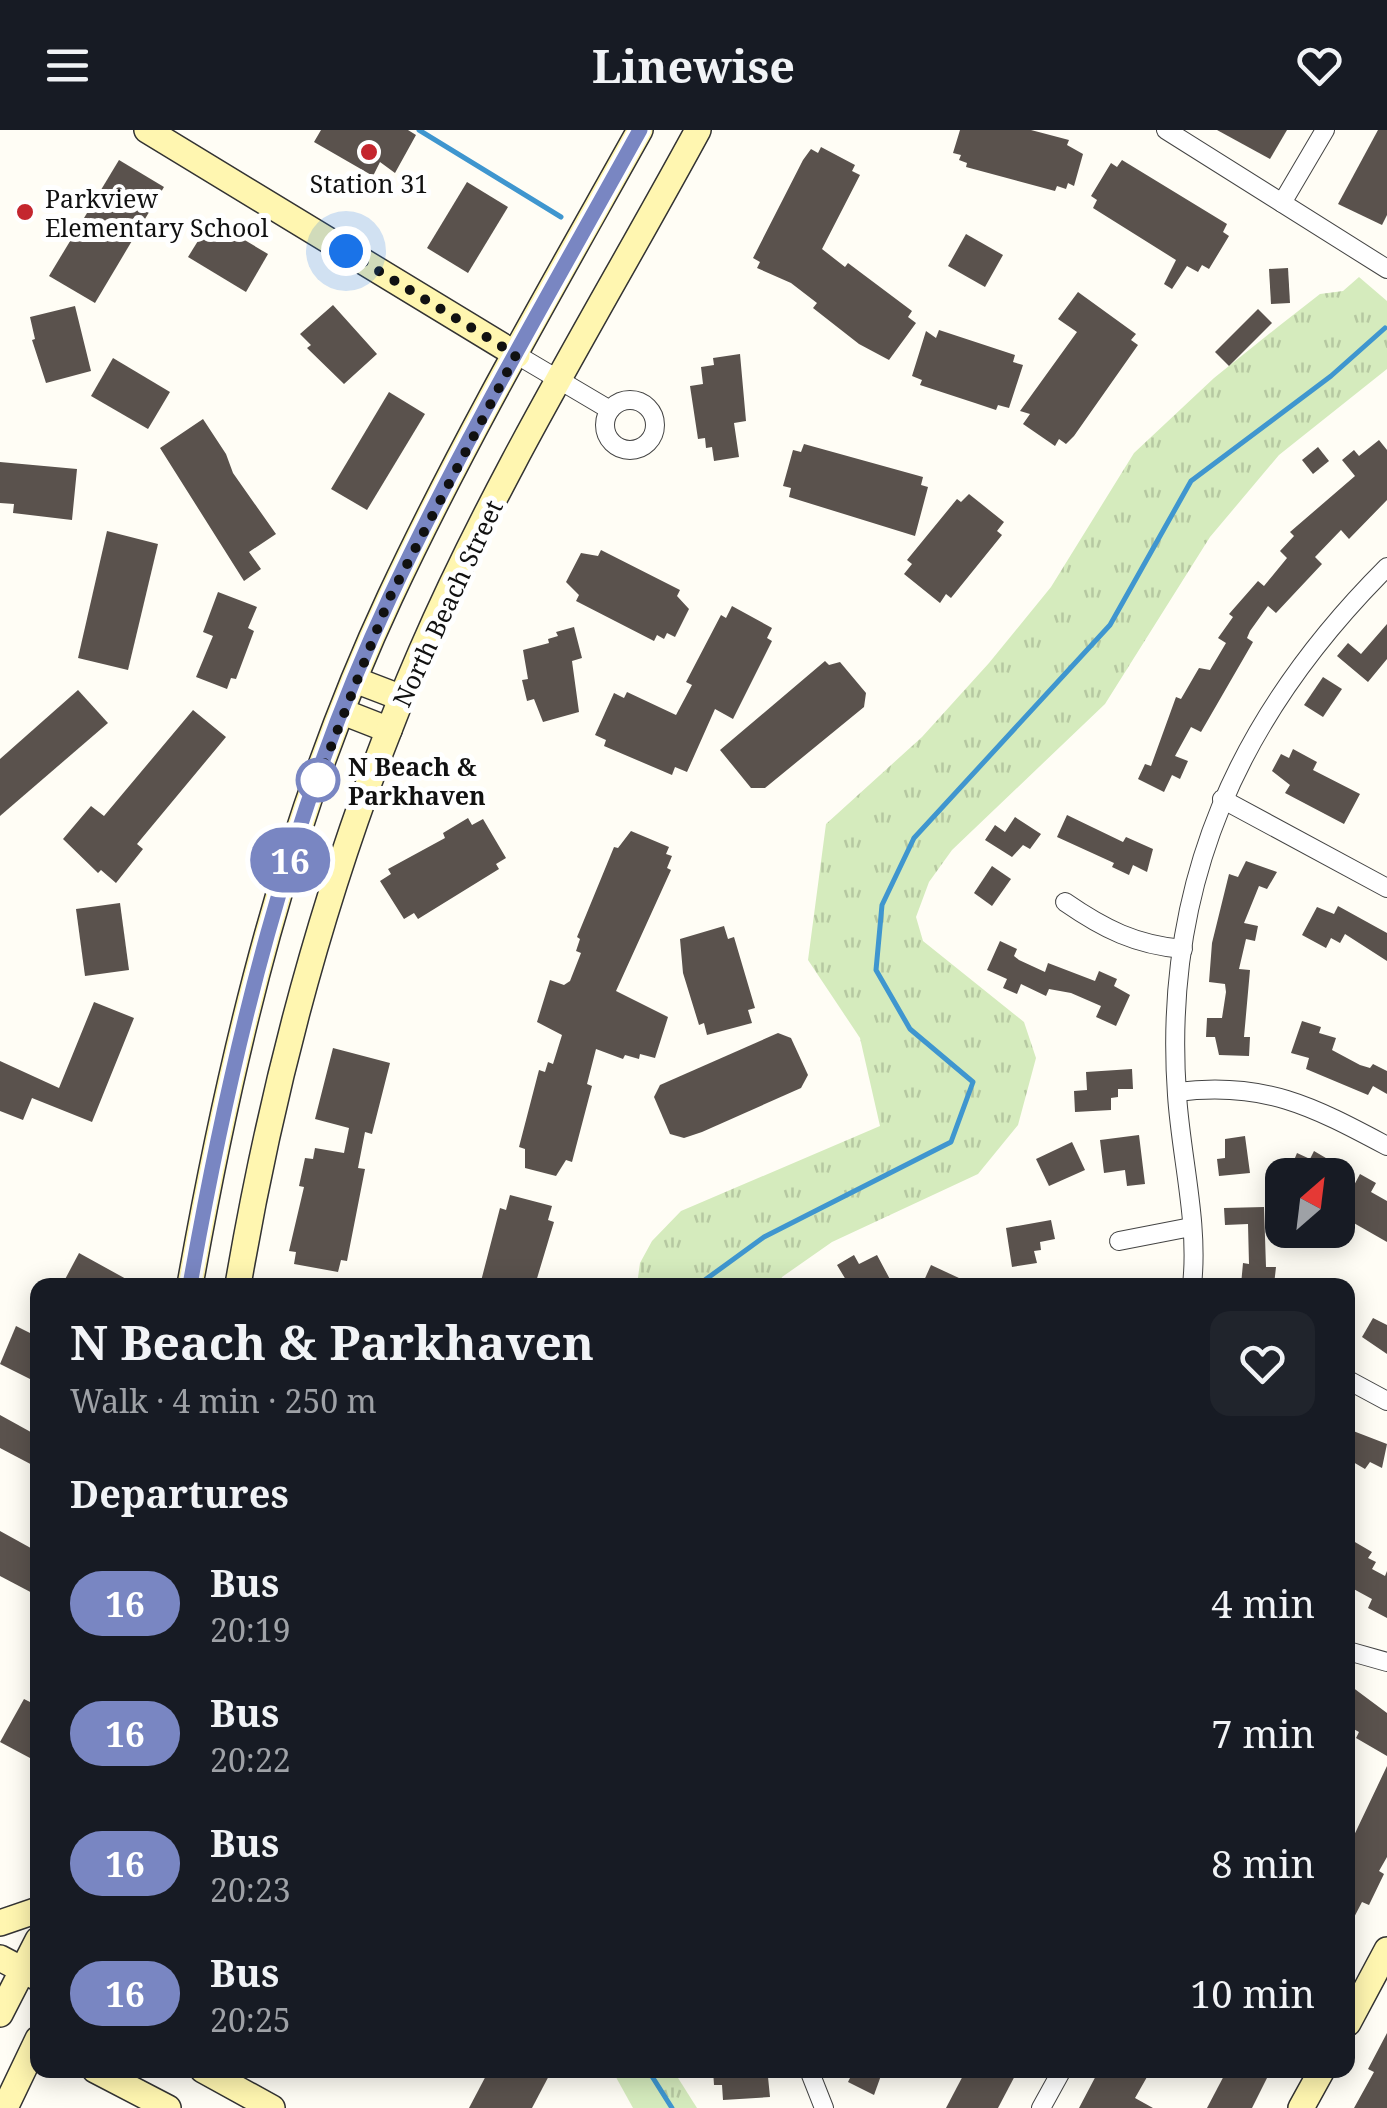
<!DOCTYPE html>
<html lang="en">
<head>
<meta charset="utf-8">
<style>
	:root { --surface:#171b24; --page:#20242c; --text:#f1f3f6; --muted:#9ea1a6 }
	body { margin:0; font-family:"Noto Serif",serif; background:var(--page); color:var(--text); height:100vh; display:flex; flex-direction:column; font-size:38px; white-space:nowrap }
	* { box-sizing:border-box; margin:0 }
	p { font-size:32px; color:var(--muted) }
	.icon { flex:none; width:55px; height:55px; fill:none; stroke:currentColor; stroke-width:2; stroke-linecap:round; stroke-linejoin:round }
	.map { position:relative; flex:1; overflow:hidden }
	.panel { position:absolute; left:30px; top:1148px; width:1325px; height:800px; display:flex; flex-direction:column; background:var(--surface); border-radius:20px; box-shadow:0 5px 25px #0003 }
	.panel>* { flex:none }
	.badge { padding:0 20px; border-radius:32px; font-size:35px; line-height:65px }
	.needle { width:65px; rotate:28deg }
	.tools { position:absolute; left:1265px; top:1028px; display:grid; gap:20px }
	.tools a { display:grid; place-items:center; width:90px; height:90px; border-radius:20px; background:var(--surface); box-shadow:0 5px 25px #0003; font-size:50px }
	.you { position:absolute; width:50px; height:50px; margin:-25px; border:8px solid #fff; border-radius:50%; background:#1a73e8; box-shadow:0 0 0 15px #1a73e833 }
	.map>.badge { position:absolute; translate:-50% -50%; box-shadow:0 0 0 5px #fff }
	h2 { padding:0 40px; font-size:38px; line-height:90px }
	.round { display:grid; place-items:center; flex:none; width:105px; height:105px; border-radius:20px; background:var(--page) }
	.summary { display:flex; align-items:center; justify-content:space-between; height:170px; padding:0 40px }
	h1 { font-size:48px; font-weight:700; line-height:75px }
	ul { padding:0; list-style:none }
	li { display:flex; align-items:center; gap:30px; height:130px; padding:0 40px }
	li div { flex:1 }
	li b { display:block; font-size:38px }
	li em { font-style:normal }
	li .badge { min-width:110px; font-weight:700; text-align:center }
	header { display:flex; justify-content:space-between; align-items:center; height:130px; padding:0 40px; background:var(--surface); font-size:45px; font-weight:700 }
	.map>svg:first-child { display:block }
	.grass { fill:url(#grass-tufts) }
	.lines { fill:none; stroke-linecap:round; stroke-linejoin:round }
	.stream { stroke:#3f96cf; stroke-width:5 }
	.building { fill:#5a524d }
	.street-casing { stroke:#444; stroke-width:20 }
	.secondary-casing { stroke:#333; stroke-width:28 }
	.street { stroke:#fff; stroke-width:18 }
	.secondary { stroke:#fff6b0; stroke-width:25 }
	.line-casing { stroke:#fff; stroke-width:22 }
	.line { stroke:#7986c2; stroke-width:15 }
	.walk { stroke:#111; stroke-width:10; stroke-dasharray:0 18 }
	.poi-dot { fill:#c4262e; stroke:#fff; stroke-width:4 }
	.stop-dot { fill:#fff; stroke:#7986c2; stroke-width:5 }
	.labels { text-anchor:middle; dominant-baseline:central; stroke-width:10; stroke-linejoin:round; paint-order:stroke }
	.poi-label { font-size:25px; fill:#111; stroke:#fff }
	.street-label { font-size:25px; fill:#111; stroke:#fff }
	.stop-label { font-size:25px; font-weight:bold; fill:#111; stroke:#fff; text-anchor:start }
</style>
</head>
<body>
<header><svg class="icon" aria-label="menu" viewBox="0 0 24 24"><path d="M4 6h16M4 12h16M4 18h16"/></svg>Linewise<svg class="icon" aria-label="heart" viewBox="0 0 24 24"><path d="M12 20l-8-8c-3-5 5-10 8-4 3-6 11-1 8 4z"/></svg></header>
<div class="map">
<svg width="1387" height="1978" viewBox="0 0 1387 1978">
	<defs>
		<pattern id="grass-tufts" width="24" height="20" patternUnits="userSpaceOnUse" patternTransform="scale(2.5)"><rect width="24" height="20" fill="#d5ebbd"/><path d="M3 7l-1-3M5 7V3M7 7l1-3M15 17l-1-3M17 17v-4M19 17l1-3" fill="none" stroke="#b6c8a1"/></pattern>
	</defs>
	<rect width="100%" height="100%" fill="#fffdf5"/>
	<g class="grass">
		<polygon points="1359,147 1387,171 1387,239 1279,325 1210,407 1105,574 952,720 929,752 916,787 923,811 1024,892 1036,928 1018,995 978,1044 832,1112 782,1147 779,1155 637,1155 640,1133 652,1111 681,1081 880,996 860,908 808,830 826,694 922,607 989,533 1051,457 1134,323 1214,248 1279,196 1320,164 1343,161"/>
		<polygon points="612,1940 673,1940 697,1978 633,1978"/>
	</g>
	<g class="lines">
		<g class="stream">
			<polyline points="419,0 561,87"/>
			<polyline points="698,1155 764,1107 951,1012 973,952 910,899 876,840 882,775 914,708 1110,495 1191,351 1331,246 1385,198"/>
			<polyline points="648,1940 672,1978"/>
		</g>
	</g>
	<g class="building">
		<polygon points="321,0 408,0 416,5 395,43 380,32 373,46 314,12"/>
		<polygon points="960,0 1031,0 1069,10 1067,15 1083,24 1074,56 1068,53 1066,59 1057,56 1055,61 966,37 967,33 959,30 961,25 953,23"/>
		<polygon points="1217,0 1287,0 1270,29"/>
		<polygon points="1378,0 1387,0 1387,85 1382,95 1338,74"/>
		<polygon points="821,17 855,35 852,41 860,45 822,119 845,137 848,133 912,181 908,187 916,193 889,230 859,214 813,178 817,173 791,153 757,138 760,132 753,128 803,30 811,19 818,23"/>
		<polygon points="119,30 164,57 95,173 49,146"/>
		<polygon points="1122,30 1227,94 1223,102 1229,106 1209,139 1202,135 1198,142 1187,136 1172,159 1164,154 1176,130 1093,78 1097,70 1091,66 1111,33 1117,37"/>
		<polygon points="467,52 508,77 468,143 427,118"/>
		<polygon points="211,90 268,124 246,162 188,127"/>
		<polygon points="966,104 1003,125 985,157 948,136"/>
		<polygon points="1288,138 1290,173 1271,174 1269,139"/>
		<polygon points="1078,162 1136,204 1131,210 1138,215 1074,306 1066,314 1059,309 1055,316 1023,294 1030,284 1020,281 1077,202 1058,189"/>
		<polygon points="333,175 377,224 344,254 307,218 311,215 300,204"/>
		<polygon points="75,176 91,241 46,253 32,210 35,209 30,187"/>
		<polygon points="1258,179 1272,193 1229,236 1215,222"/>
		<polygon points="939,200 1015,225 1013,232 1023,235 1009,278 998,275 996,280 975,273 920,255 922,250 912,246 926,201 936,208"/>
		<polygon points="740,224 746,291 734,293 739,327 714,331 712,317 706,318 705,308 698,309 690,256 703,254 701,237 714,235 713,228"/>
		<polygon points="113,228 170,262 148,299 91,266"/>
		<polygon points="389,262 425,284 367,380 331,359"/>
		<polygon points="203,289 226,324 233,343 276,404 249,422 261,439 244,451 160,318"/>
		<polygon points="1379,310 1387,320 1387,370 1349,409 1341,400 1315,427 1322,434 1276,483 1268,476 1250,501 1247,508 1253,512 1201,602 1191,597 1175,626 1188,631 1180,649 1172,645 1164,662 1138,649 1145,634 1151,636 1176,567 1181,569 1199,538 1210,540 1226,513 1218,508 1233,487 1229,484 1258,451 1264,456 1287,428 1280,421 1294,406 1290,402 1355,346 1342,330 1354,320 1359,326"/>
		<polygon points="804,314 923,347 921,355 928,357 915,406 789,367 791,358 783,356 793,320 801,322"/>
		<polygon points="1318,317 1329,331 1313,344 1302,330"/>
		<polygon points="0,332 77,339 72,390 13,383 14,374 0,373"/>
		<polygon points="969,364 1004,392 997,401 1002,405 951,468 946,464 940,473 904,444 912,434 907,430 957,369 961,372"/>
		<polygon points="107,401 158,414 128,540 78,528"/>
		<polygon points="601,420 680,460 677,466 689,479 675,507 667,503 664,509 657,505 654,511 576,471 579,465 566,452 581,423 598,426"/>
		<polygon points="218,462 257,477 248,498 254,501 236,549 231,548 227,559 196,547 213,506 203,502"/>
		<polygon points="732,476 772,498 767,508 772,511 733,589 715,579 687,642 675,637 672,645 604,616 606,610 595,605 614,563 624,568 627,562 676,585 692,555 686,552 721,485 726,488"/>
		<polygon points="1387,494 1387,529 1368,552 1337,526 1348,513 1361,524"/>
		<polygon points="574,497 582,528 572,531 579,582 543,592 534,569 527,571 522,550 528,549 523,520 549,513 548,509 558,506 556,502"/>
		<polygon points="825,531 829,535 840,532 866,563 864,577 765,658 751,658 720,620"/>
		<polygon points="1323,547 1342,559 1323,587 1304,575"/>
		<polygon points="78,560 108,593 0,686 0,629"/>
		<polygon points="193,580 226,607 137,714 143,719 116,753 101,740 98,743 63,709 91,676 104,686"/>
		<polygon points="1293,619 1317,632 1313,640 1360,664 1344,694 1285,663 1290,655 1272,641 1281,624 1289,628"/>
		<polygon points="1067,685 1123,712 1126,707 1153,719 1147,742 1133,735 1129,745 1112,737 1114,733 1057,707"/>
		<polygon points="1015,687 1041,704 1030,719 1023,715 1012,727 985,710 995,695 1005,702"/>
		<polygon points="468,688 472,695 483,689 506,728 496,734 499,739 418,789 414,783 404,789 380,751 391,744 388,739 445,708 443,703"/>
		<polygon points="631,701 669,717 666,724 672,726 667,738 671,740 616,861 668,887 655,928 640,924 639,929 625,925 623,929 596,919 587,954 592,956 572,1032 566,1030 556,1046 525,1038 525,1019 519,1017 539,940 545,942 548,932 553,934 562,905 537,892 550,850 564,855 570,851 581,823 576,821 580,809 577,807 614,717 618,718"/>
		<polygon points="1246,731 1277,742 1267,759 1259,756 1244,793 1258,796 1255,811 1246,809 1239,839 1250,840 1244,907 1250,907 1249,926 1219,925 1215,907 1206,907 1207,888 1222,888 1226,862 1225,854 1209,852 1212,813 1229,744 1238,747"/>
		<polygon points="992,736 1011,749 992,776 974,763"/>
		<polygon points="120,773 129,840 85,846 76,779"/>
		<polygon points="1338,776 1387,803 1387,831 1345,804 1340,813 1331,808 1326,818 1302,805 1317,777 1334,784"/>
		<polygon points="724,796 728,809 734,807 755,878 748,880 752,893 707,905 704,893 699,895 683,843 680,809"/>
		<polygon points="1000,811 1017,819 1014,826 1019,830 1045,842 1048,833 1095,851 1099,841 1117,849 1114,856 1130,865 1116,896 1096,887 1101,876 1071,863 1049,859 1046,866 1021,854 1017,864 1003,858 1007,849 987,840"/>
		<polygon points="94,872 134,888 92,992 32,968 23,990 0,981 0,931 59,958"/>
		<polygon points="1302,891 1321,897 1319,903 1336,908 1332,920 1360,935 1370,938 1373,934 1387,941 1387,964 1373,956 1368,965 1306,939 1309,928 1291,923"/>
		<polygon points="778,903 791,908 808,945 801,958 702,1002 684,1008 670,1004 654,967 660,955"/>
		<polygon points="333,918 390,933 372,1004 365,1002 358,1038 365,1039 347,1131 341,1130 338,1142 294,1134 296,1122 289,1121 304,1057 299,1056 305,1028 313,1029 315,1018 344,1023 349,998 315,989"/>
		<polygon points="1132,939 1133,959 1118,959 1118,967 1111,968 1111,980 1075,982 1074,961 1087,960 1086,942"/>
		<polygon points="1139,1005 1145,1054 1127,1056 1125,1040 1104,1043 1100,1010"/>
		<polygon points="1245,1006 1250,1043 1219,1046 1217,1029 1225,1028 1225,1009"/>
		<polygon points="1072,1012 1085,1040 1049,1056 1036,1029"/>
		<polygon points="1314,1021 1331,1031 1323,1045 1288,1045 1297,1023 1310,1029"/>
		<polygon points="1360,1044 1376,1053 1371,1062 1387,1071 1387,1112 1338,1084 1338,1051 1352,1059"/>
		<polygon points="510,1065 552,1076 548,1090 554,1092 535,1155 480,1155 500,1078 506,1080"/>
		<polygon points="1264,1077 1266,1137 1276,1137 1274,1155 1241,1155 1243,1133 1249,1134 1248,1094 1225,1095 1224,1078"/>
		<polygon points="1051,1090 1055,1109 1040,1112 1041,1120 1034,1121 1037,1133 1012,1137 1006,1098"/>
		<polygon points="79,1123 137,1155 62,1155"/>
		<polygon points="854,1125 859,1134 877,1125 893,1155 849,1155 837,1135"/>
		<polygon points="931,1135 974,1155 922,1155"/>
		<polygon points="1373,1188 1387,1195 1387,1224 1362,1207"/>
		<polygon points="16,1196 38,1207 38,1253 0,1234"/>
		<polygon points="0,1285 38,1306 38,1338 0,1318"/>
		<polygon points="1348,1299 1387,1314 1382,1338 1370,1332 1365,1339 1348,1329"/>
		<polygon points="0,1401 38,1422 38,1466 0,1446"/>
		<polygon points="1348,1408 1372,1422 1368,1428 1376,1432 1372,1439 1385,1446 1387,1441 1387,1488 1368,1478 1372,1469 1348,1456"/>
		<polygon points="1348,1554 1387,1583 1387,1626 1356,1608 1359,1602 1348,1596"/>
		<polygon points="24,1569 38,1576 38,1614 30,1628 0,1612"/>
		<polygon points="1387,1636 1387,1727 1379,1741 1384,1744 1369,1775 1362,1772 1348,1799 1348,1718"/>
		<polygon points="1387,1903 1387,1978 1354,1978 1374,1942 1368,1939"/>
		<polygon points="489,1940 552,1940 532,1978 469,1978"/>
		<polygon points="713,1940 757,1940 757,1948 768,1947 770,1967 723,1970 722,1955 714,1955"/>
		<polygon points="854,1940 883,1940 874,1965 848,1952"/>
		<polygon points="966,1940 1018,1940 998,1978 946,1978"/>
		<polygon points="1099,1940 1151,1940 1135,1968 1153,1978 1079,1978"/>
		<polygon points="1227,1940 1271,1940 1252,1978 1207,1978"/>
	</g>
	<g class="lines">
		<defs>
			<g id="street">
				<polyline points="1166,0 1387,139"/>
				<polyline points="1282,73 1325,0"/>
				<polyline points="517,225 610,280"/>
				<circle cx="630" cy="295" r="25"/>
				<polyline points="1222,669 1387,758"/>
				<path d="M1065,772c39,27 71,43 118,47"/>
				<path d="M1177,962c87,-11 135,14 210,54"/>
				<polyline points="1119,1111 1191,1097"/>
				<path d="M1192,1155c7,-62 -11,-128 -15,-190 -15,-212 62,-380 210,-528"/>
				<polyline points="1348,1250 1387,1271"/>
				<polyline points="1348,1521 1387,1532"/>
				<polyline points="809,1940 824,1978"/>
				<polyline points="1041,1978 1062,1940"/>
			</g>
			<g id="secondary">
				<polyline points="147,0 517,225"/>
				<polyline points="355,550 402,568"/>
				<polyline points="343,582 389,600"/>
				<path d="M190,1155c42,-236 98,-470 200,-688 75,-160 164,-313 250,-467"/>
				<path d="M238,1155c37,-217 95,-430 183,-633 78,-180 183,-349 277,-522"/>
				<polyline points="0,1793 38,1780"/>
				<polyline points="0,1828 38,1848"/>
				<polyline points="0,1884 38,1810"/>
				<polyline points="1348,1893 1387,1820"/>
				<polyline points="95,1940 168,1978"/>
				<polyline points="203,1940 272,1978"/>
				<polyline points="5,1978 38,1909"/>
				<polyline points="1301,1978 1322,1940"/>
			</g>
		</defs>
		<use href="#street" class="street-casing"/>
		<use href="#secondary" class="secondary-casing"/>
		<use href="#street" class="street"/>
		<use href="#secondary" class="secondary"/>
	</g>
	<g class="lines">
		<defs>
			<path id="line" d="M190,1155c42,-236 98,-470 200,-688 75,-160 165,-313 250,-467"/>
		</defs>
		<use href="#line" class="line-casing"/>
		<use href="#line" class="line"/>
		<polyline class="walk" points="318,650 389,469 516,225 346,121"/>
	</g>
	<g class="poi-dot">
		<circle cx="369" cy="22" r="10"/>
		<circle cx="25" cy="82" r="10"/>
	</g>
	<circle class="stop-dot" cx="318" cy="650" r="20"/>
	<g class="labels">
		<g class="poi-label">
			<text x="369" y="53">Station 31</text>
			<text x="45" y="68" text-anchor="start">Parkview<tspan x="45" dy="29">Elementary School</tspan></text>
		</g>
		<g class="street-label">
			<text transform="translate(447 473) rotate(-65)">North Beach Street</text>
		</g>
		<g class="stop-label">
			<text x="348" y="636">N Beach &amp;<tspan x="348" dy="29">Parkhaven</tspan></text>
		</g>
	</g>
</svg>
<div class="tools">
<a><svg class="needle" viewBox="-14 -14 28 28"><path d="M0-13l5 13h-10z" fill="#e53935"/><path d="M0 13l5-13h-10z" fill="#9ea1a6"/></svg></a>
</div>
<div class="you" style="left:346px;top:121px"></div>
<b class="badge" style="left:290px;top:730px;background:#7986c2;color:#fff">16</b>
<section class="panel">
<div class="summary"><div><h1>N Beach &amp; Parkhaven</h1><p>Walk · 4 min · 250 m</p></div><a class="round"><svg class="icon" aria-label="heart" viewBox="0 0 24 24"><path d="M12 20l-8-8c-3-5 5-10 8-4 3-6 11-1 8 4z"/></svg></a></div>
<h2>Departures</h2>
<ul>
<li><span class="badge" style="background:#7986c2;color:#fff">16</span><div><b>Bus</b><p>20:19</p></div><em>4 min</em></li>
<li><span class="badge" style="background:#7986c2;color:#fff">16</span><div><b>Bus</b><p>20:22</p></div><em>7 min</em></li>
<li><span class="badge" style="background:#7986c2;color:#fff">16</span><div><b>Bus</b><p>20:23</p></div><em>8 min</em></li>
<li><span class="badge" style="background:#7986c2;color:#fff">16</span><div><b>Bus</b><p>20:25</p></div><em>10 min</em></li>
</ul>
</section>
</div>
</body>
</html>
